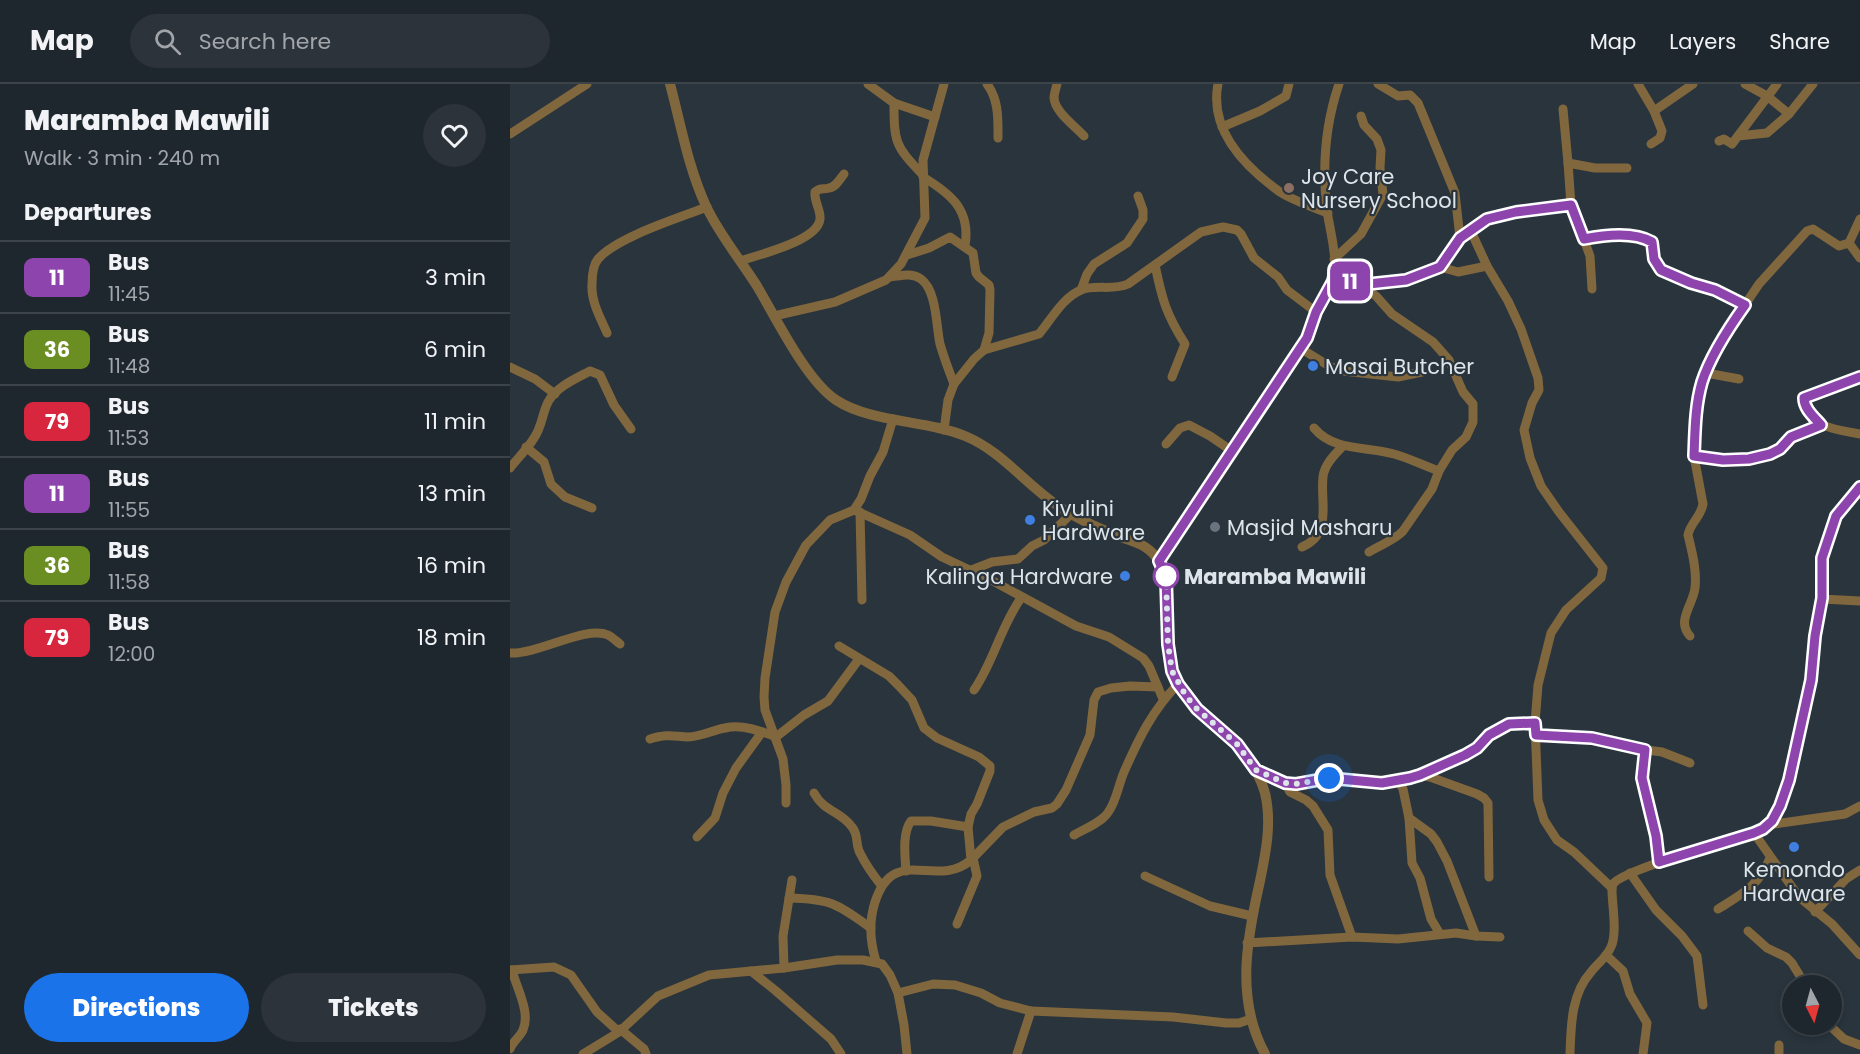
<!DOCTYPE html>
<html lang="en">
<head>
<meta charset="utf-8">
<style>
	:root { --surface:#1f272e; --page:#2c333a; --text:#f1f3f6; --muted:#a1a5aa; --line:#3c444a; --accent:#1a73e8 }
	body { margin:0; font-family:Poppins,sans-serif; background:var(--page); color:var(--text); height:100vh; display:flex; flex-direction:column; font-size:22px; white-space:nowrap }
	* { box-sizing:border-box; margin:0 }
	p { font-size:20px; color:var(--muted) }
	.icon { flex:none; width:33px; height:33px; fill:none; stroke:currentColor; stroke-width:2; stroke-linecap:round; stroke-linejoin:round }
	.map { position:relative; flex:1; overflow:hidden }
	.panel { display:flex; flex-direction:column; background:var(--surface); width:510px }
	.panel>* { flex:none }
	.badge { padding:0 12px; border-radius:9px; font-size:21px; line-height:39px }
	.needle { width:39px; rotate:174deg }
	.buttons { position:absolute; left:1272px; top:891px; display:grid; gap:12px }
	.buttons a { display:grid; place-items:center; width:60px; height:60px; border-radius:50%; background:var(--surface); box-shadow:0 3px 9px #0003,0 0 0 2px var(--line); font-size:30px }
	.you { position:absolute; width:30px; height:30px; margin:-15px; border:4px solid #fff; border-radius:50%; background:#1a73e8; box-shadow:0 0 0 9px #1a73e833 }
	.map>.badge { position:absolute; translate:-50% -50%; box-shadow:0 0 0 3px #fff }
	h2 { padding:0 24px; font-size:22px; line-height:54px }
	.round { display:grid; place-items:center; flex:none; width:63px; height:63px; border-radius:32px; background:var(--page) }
	.summary { display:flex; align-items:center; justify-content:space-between; height:102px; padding:0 24px }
	h1 { font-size:28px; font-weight:800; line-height:45px }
	.button { display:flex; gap:12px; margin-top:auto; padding:12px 24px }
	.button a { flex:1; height:69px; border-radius:36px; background:var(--accent); color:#fff; font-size:24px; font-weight:800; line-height:69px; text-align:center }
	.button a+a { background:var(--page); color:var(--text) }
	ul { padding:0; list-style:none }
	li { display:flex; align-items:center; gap:18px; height:72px; padding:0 24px; border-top:2px solid var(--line) }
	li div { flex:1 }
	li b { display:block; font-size:22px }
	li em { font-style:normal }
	li .badge { min-width:66px; font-weight:700; text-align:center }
	header { display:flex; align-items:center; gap:36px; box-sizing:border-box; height:84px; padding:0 30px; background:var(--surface); border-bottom:2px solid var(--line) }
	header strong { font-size:28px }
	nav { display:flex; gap:33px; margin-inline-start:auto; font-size:21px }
	.search { width:420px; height:54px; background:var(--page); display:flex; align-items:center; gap:15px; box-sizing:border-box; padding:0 21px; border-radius:33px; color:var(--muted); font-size:22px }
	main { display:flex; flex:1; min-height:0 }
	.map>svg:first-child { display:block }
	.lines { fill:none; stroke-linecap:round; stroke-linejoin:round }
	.minor { stroke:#81673d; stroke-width:9 }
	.tertiary { stroke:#81673d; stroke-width:10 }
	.line-casing { stroke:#fff; stroke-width:14 }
	.line { stroke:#8e44ad; stroke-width:9 }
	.walk { stroke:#dde4ea; stroke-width:6; stroke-dasharray:0 10.8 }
	.education-dot { fill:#8d6e63; stroke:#29343d; stroke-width:2 }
	.shop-dot { fill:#3f7fe0; stroke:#29343d; stroke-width:2 }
	.worship-dot { fill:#6b7280; stroke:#29343d; stroke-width:2 }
	.stop-dot { fill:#fff; stroke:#8e44ad; stroke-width:3 }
	.labels { text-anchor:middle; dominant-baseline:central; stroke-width:4.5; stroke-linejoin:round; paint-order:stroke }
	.poi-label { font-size:21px; fill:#dde4ea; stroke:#29343d; text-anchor:start }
	.stop-label { font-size:21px; font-weight:bold; fill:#dde4ea; stroke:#29343d; text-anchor:start }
</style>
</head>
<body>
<header>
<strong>Map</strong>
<div class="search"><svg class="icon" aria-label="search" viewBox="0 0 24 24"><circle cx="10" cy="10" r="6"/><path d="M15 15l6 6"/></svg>Search here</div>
<nav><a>Map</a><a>Layers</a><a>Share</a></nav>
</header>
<main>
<section class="panel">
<div class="summary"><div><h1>Maramba Mawili</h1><p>Walk · 3 min · 240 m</p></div><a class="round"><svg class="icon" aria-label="heart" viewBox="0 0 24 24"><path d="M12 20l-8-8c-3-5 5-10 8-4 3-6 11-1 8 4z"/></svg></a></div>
<h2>Departures</h2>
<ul>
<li><span class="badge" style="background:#8e44ad;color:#fff">11</span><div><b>Bus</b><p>11:45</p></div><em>3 min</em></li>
<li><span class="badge" style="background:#6b8e23;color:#fff">36</span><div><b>Bus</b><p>11:48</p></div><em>6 min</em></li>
<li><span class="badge" style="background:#d7263d;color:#fff">79</span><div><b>Bus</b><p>11:53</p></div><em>11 min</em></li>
<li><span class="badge" style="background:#8e44ad;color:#fff">11</span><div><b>Bus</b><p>11:55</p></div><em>13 min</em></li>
<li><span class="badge" style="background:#6b8e23;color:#fff">36</span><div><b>Bus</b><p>11:58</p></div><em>16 min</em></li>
<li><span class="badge" style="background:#d7263d;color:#fff">79</span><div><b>Bus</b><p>12:00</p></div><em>18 min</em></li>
</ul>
<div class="button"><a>Directions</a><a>Tickets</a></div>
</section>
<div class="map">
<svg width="1350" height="970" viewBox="0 0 1350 970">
	<rect width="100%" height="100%" fill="#29343d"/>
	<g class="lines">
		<g class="minor">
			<polyline points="358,0 384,19 425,33"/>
			<path d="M477,0c12,16 11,35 11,54"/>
			<path d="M547,0c-1,4 -3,10 -3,14 1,14 21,28 30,38"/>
			<path d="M708,0c-9,46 27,83 62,108 14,9 32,15 48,21"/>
			<polyline points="868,0 888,12 900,11 908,19 945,109 950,154"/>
			<polyline points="1128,0 1144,27 1152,47 1150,54 1141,60"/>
			<polyline points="1235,0 1257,12 1279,30"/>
			<path d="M384,19c0,39 1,43 28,71"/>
			<polyline points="1053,25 1058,79"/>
			<polyline points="1144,27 1183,0"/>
			<polyline points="712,43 750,27 776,12 779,0"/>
			<polyline points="0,50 77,0"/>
			<polyline points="1228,52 1267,0"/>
			<polyline points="1209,57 1214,55 1222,60 1228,52 1257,49 1279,30 1303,0"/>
			<path d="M413,93c28,17 48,33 42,69"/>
			<polyline points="1350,135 1339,159 1350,174"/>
			<polyline points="960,145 977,182 998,217 1011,245 1028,294 1029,306 1022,319 1014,346 1020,374 1031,402 1049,428 1093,484 1091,494 1056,526 1041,549 1028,601 1025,639 1028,716 1034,736 1047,756 1064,768 1102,804"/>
			<path d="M1074,155c20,-4 49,-8 68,3 4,12 1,21 12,30l51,18 30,15"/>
			<polyline points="397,171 419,164 440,153 463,169 466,189 469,193 479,201 480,206 479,249 474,266"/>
			<polyline points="824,175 851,150 873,110 870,84 871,66 867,55 854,41 851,32"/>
			<path d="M230,177c18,-6 78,-20 80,-42 1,-9 -6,-17 -5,-27 6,-5 8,-2 14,-4 7,-1 11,-9 15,-14"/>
			<path d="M645,181c7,34 11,49 30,79l-13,33"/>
			<polyline points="930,183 948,188 977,182"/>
			<path d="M825,187l41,25 16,18 41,28 16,18 14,32 10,12v18l-7,15 -14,13 -13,21 -7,18 -29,42c-8,9 -23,14 -34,21"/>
			<path d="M380,193c10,-1 22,-5 31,2 16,12 15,47 19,65 4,14 9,27 14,40"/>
			<path d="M849,201c26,-5 58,-1 81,-18 11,-8 15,-24 25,-33 28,-26 70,-24 106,-29"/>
			<polyline points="1082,205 1080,172 1061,121 1058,79 1085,84 1117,84"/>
			<polyline points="571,206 577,190 584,180 617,159 633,135 633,126 628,112"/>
			<polyline points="264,232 325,218 376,196 391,180 415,134 413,76 434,0"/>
			<path d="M97,249c-6,-14 -16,-31 -15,-48 0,-8 1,-20 6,-26 19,-22 81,-41 109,-52"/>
			<polyline points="790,264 819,282 833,287 888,293 912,288"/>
			<polyline points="0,283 25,295 45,310"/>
			<polyline points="1196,289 1229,295"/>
			<path d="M1350,293l-51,18 -6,5c10,29 31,29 57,34"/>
			<path d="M804,344c20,24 53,18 80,26 15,4 30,12 45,17"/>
			<path d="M434,346l4,-30 6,-16 20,-25 10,-9 55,-16c12,-14 23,-36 42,-44 14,-6 32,1 47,-6l73,-52 22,-5 14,3 4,4 13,24 24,19 9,13 29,22"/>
			<polyline points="656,360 670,344 679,341 700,352 722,367"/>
			<polyline points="16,363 34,378 41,400 55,413 82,424"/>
			<polyline points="1184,372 1213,376 1239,375 1261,370 1270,365 1281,353 1311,341"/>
			<path d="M0,384c7,-9 19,-21 24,-30 8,-11 8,-24 14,-36 8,-15 27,-23 42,-31l10,4 14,30 17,24"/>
			<polyline points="344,426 400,451 432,473 483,497 566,542 599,553 633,574 639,582 653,615"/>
			<polyline points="350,428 352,516"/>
			<path d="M792,463c31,-13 18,-45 21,-70 1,-12 12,-23 20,-31"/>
			<path d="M649,477l148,-223c3,-9 5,-18 9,-26 6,-14 18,-26 19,-42 1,-19 -5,-40 -8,-59 -5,-43 -2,-86 12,-127"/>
			<polyline points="459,487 482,478 508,475 522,462 534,456 561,430"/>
			<polyline points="1312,515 1350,517"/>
			<path d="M1180,552c-14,-15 3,-31 5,-48 2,-18 -3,-36 -7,-53 2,-12 13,-18 15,-31l-9,-48 5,-60 4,-14 27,-55 29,-43 48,-53 6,-2 26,17 10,-3"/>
			<path d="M329,562l50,30 10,10 13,14 12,28 13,10 42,19 11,9v5l-13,33 -6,10 -3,13 3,33c-35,30 -77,-17 -96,42 -6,19 -5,40 1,59"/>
			<path d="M0,569c27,2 76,-28 98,-18 4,2 8,6 12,9"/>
			<path d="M464,606c20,-29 26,-62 47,-92"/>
			<polyline points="1026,651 1082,654 1121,664 1152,668 1180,679"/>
			<path d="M140,655c17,-5 21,-3 38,-2 13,0 25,-7 37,-9 17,-4 36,3 51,9l28,-22 24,-14 31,-42"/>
			<polyline points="1135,666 1132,695 1146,752 1149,778"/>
			<polyline points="746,686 775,699 786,701 819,695 871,699 882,698 910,691 920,693 967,710 974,714 978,719 979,793"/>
			<polyline points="911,691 967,664 979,651 988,645 999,640 1025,639"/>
			<polyline points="889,697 893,705 899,734 921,750 927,758 937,777 966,852"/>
			<polyline points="775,699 780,708 796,716 803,722 818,746 820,791 842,853"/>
			<path d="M304,709c10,19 27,18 38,34 7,8 3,17 8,26 6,12 13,22 21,32"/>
			<polyline points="276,719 276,701 273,675 255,626 254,613 255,594 265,528 276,498 296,461 320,436 344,426 351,415 360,392 373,368 383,335"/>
			<polyline points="899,734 902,779 910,794 921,835 930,850"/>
			<polyline points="1257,741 1335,730 1350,722"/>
			<polyline points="1244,749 1289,813 1322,840 1350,871"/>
			<path d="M564,751c9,-5 21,-10 29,-17 12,-10 15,-32 21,-46 15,-34 28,-61 54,-88"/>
			<polyline points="187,753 205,734 213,709 226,684 252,648"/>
			<polyline points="461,776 493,743 524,728 542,724 547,720 556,706 580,651 584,616 588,608 601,604 620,602 648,603"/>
			<path d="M396,787c-1,-15 -4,-38 5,-50h20l37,6"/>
			<polyline points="1120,789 1146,826 1172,852 1187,872 1193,921"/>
			<polyline points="635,792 700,822 742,832"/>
			<path d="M279,814c43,1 48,6 82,30"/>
			<path d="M1208,825c24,-15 41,-23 52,-51"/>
			<polyline points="1305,828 1336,795 1350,786"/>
			<polyline points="447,840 467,792 463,774"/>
			<polyline points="1238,847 1257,864 1276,873 1282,879 1296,902"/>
			<polyline points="737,859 842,853 888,855 946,849 966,852 990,853"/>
			<polyline points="1096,871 1113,887 1120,910 1137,939 1133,970"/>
			<polyline points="274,884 273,852 282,796"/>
			<polyline points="0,886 44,883 61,891 87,928 109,948"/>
			<polyline points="241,887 266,907 321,955 331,970"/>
			<polyline points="388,909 423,900 445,901 471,909 490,919 521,927 663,933 716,939 729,939 741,935"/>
			<polyline points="1318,940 1334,955 1350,961"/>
			<polyline points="110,945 134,965 136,970"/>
			<path d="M0,965c3,-8 10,-12 13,-19 8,-18 -7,-43 -11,-60"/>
			<polyline points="73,970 109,948 148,912 199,891 274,884 327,876 353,876 372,880 380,891 388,909 394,941 397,970"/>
			<polyline points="507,970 521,927"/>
			<path d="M1060,970c1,-28 1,-60 21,-82 7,-9 15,-14 20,-25 8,-17 -2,-56 2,-63 9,-14 119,-44 141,-51l9,-4 9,-8 8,-15 9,-26 22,-100 4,-44 7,-37v-41l14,-42 24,-29"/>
			<polyline points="1269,970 1269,961"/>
		</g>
		<path class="tertiary" d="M160,0c11,41 18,83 36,122 13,28 34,53 51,80 19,32 49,94 79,114 35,23 91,20 129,36 37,15 62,50 96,72 17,11 37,20 57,28 14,5 28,8 38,21 21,27 8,77 16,111 6,28 31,44 51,62 19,18 35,38 42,63 7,29 1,59 -5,88 -13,57 -25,118 5,173"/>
	</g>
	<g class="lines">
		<defs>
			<path id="line" d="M1350,293l-56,21c0,11 10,19 17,27l-30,12 -11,12 -10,5 -21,5 -26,1 -29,-4c1,-24 1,-50 8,-74 8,-25 28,-56 43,-77l-30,-15 -24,-7 -30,-13 -7,-11 -2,-17c-19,-11 -48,-7 -68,-3l-13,-34 -55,7 -29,7 -27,19 -20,29 -34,13 -47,5 -24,-14 -2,10 -17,31 -9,26 -148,223 7,16 2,67 4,27 6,13 19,25 40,35 19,26 29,13 11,1 33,-6 53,5 28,-5 10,-3 45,-20 12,-7 12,-13 20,-11 26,-1 1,12 56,3 53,12 -3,28 14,58 3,26 95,-29 9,-4 9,-8 8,-15 9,-26 22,-100 4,-44 7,-38v-40l14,-42 24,-29"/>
		</defs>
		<use href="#line" class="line-casing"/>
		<use href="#line" class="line"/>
		<polyline class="walk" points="656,492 658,560 662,587 676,612 687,625 727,660 746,686 775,699 786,700 819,694"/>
	</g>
	<circle class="education-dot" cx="779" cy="104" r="6"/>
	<g class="shop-dot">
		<circle cx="803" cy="282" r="6"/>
		<circle cx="520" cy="436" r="6"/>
		<circle cx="615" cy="492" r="6"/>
		<circle cx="1284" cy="763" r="6"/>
	</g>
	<circle class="worship-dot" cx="705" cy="443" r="6"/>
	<circle class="stop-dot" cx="656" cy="492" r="12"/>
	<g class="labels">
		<g class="poi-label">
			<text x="791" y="92">Joy Care<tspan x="791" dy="24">Nursery School</tspan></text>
			<text x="815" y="282">Masai Butcher</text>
			<text x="532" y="424">Kivulini<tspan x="532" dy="24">Hardware</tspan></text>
			<text x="717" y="443">Masjid Masharu</text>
			<text x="603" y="492" text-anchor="end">Kalinga Hardware</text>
			<text x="1284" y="785" text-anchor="middle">Kemondo<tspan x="1284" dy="24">Hardware</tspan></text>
		</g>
		<g class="stop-label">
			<text x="674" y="492">Maramba Mawili</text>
		</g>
	</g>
</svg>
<div class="buttons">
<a><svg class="needle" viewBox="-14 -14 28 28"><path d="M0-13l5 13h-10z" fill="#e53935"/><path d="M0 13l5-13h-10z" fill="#a1a5aa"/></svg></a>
</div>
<div class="you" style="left:819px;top:694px"></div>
<b class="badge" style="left:840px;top:197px;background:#8e44ad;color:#fff">11</b>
</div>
</main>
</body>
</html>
